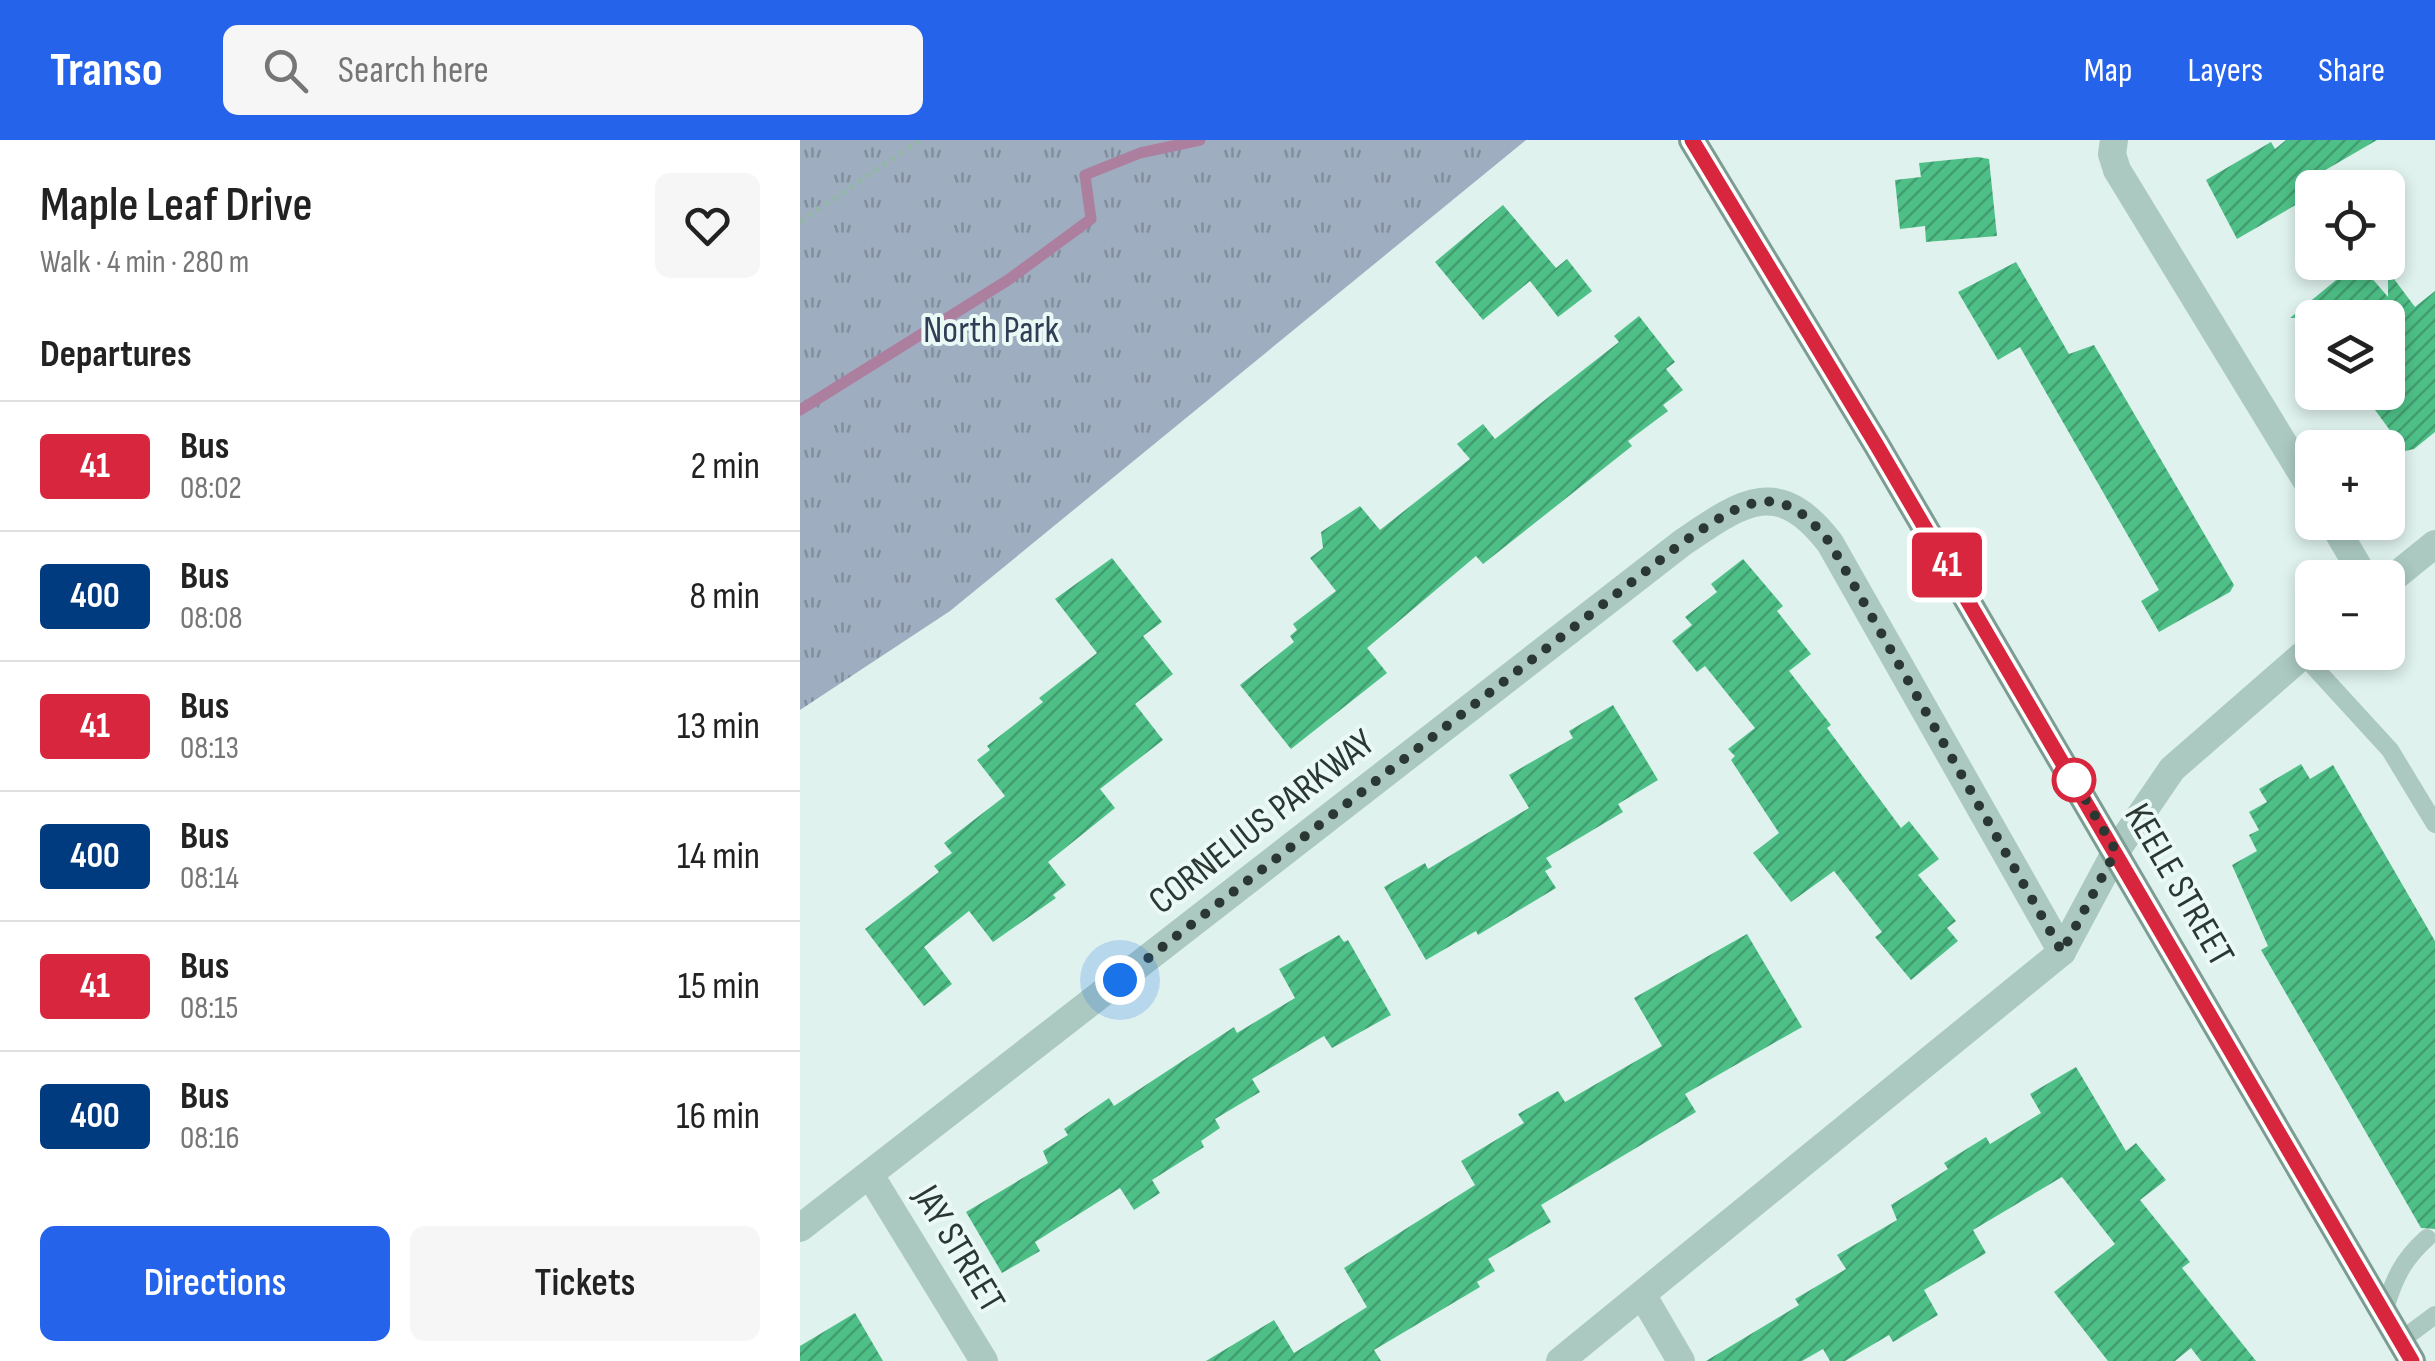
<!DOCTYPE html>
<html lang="en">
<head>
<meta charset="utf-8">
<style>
	:root { --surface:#fff; --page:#f6f6f6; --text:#222; --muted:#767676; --line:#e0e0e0; --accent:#2563eb }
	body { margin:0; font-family:"Sofia Sans Condensed",sans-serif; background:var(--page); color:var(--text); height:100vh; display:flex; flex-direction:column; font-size:38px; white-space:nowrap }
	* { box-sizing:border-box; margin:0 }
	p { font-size:32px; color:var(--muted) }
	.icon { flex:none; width:55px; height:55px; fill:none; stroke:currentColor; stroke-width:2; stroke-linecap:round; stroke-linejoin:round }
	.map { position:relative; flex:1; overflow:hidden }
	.details { display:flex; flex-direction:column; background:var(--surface); width:800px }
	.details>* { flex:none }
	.badge { padding:0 20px; border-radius:8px; font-size:35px; line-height:65px }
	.fabs { position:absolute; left:1495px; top:30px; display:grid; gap:20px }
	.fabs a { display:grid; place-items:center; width:110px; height:110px; border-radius:15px; background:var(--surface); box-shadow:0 5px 15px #0003; font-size:50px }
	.you { position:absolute; width:50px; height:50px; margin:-25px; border:8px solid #fff; border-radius:50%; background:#1a73e8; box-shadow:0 0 0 15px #1a73e833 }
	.map>.badge { position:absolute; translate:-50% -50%; box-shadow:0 0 0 5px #fff }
	h2 { padding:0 40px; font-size:38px; line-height:90px }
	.round { display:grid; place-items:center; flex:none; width:105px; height:105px; border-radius:15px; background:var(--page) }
	.overview { display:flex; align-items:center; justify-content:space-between; height:170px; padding:0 40px }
	h1 { font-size:48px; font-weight:600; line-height:75px }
	.primary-button { display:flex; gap:20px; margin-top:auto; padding:20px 40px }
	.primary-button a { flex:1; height:115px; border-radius:15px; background:var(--accent); color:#fff; font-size:40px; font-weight:600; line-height:115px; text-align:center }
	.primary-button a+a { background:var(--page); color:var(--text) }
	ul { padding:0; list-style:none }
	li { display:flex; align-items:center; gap:30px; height:130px; padding:0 40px; border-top:2px solid var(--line) }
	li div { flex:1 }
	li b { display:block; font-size:38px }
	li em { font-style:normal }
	li .badge { min-width:110px; font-weight:700; text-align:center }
	header { display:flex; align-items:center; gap:60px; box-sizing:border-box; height:140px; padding:0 50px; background:var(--accent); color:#fff }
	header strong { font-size:48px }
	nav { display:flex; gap:55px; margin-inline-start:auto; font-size:35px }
	.search { width:700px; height:90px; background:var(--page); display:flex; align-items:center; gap:25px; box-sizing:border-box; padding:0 35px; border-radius:15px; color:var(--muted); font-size:38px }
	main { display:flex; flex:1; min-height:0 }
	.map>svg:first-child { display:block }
	.park { fill:url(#park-tufts) }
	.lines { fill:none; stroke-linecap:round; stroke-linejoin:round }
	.stream { stroke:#ad7f9f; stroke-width:11 }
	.building { fill:url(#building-hatch) }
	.path { stroke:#95b5ab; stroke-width:6; stroke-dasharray:5 5; stroke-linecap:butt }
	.service { stroke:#abc9c1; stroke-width:18 }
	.minor { stroke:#abc9c1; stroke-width:28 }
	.tertiary { stroke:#abc9c1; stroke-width:28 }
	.secondary { stroke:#7c9d91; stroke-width:28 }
	.line-casing { stroke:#fff; stroke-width:22 }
	.line { stroke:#d7263d; stroke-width:15 }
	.walk { stroke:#2a3732; stroke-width:10; stroke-dasharray:0 18 }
	.stop-dot { fill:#fff; stroke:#d7263d; stroke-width:5 }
	.labels { text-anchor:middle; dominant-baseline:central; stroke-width:8; stroke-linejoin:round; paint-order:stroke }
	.park-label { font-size:38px; fill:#2f3d55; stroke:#ebf9f6 }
	.street-label { font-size:38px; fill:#2a3732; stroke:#ebf9f6 }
</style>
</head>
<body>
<header>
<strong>Transo</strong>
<div class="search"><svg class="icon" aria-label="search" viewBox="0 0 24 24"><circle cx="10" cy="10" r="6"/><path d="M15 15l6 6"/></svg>Search here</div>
<nav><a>Map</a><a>Layers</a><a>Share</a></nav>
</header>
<main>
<section class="details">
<div class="overview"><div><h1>Maple Leaf Drive</h1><p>Walk · 4 min · 280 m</p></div><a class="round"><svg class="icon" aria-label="heart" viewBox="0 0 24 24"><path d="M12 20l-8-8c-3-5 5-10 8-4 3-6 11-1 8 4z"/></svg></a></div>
<h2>Departures</h2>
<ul>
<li><span class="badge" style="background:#d7263d;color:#fff">41</span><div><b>Bus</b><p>08:02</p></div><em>2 min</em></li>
<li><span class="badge" style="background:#003b80;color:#fff">400</span><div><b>Bus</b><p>08:08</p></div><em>8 min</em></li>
<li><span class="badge" style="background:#d7263d;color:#fff">41</span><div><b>Bus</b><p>08:13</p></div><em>13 min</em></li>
<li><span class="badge" style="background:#003b80;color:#fff">400</span><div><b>Bus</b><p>08:14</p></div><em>14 min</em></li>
<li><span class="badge" style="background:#d7263d;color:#fff">41</span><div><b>Bus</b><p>08:15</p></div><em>15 min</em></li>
<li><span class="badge" style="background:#003b80;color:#fff">400</span><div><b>Bus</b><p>08:16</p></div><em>16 min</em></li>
</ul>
<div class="primary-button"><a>Directions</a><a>Tickets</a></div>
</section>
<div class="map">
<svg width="1635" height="1221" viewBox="0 0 1635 1221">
	<defs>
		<pattern id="park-tufts" width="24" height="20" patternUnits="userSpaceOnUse" patternTransform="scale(2.5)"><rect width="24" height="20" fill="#9fadc0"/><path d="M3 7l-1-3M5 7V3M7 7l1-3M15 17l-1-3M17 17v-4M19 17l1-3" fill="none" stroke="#828e9d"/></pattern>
		<pattern id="building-hatch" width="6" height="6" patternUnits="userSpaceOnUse" patternTransform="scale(2.5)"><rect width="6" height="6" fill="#4ec087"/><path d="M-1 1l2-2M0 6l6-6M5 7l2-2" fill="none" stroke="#419d6f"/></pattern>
	</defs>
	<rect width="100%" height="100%" fill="#dff2ee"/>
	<polygon class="park" points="0,0 726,0 150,471 0,570"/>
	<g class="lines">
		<polyline class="stream" points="0,270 208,140 291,79 285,35 340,13 400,0"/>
	</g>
	<g class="building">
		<polygon points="1486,0 1577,0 1498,46 1506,59 1437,99 1406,40 1471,2 1475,9"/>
		<polygon points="1178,17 1189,19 1197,96 1126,102 1125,86 1100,89 1095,40 1121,37 1119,23"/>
		<polygon points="703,65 756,128 767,119 792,151 758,177 730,141 683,180 635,122"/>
		<polygon points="1216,122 1269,214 1294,205 1434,445 1430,452 1359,492 1341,461 1359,450 1220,207 1198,220 1158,152"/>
		<polygon points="1558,122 1588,157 1588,131 1615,167 1635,151 1635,292 1614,309 1605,311 1562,252 1588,252 1588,178 1490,178"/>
		<polygon points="839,176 875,222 866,229 883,250 863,265 868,271 828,301 832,306 683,424 676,416 567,508 587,533 491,609 440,545 494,502 490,496 497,490 493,484 536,451 510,418 523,408 521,392 560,366 580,390 670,319 657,304 683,284 695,299 819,202 814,196"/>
		<polygon points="312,418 362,482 343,496 373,534 335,564 363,600 300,649 315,668 248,722 266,745 253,755 256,758 193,802 169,771 124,807 152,844 124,866 65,789 139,732 134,726 152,713 144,703 205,656 177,620 190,610 187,606 243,562 239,558 297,513 255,459"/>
		<polygon points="943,419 983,466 977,471 1011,514 989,531 1031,585 1027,588 1101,688 1109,681 1139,719 1118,735 1156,781 1147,788 1158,801 1111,840 1075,797 1082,792 1034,731 991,762 953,713 979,693 931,620 935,616 928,609 955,588 905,526 897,532 872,501 892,485 885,477 917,452 911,444"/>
		<polygon points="813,565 858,640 818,664 823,672 746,718 752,727 745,731 756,748 678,795 676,791 626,820 584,747 625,723 628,729 729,668 709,635 773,598 769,591"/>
		<polygon points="1501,624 1510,639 1533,625 1635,801 1635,1089 1621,1088 1461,810 1468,806 1432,725 1457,711 1449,695 1459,690 1449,672 1467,662 1459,649"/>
		<polygon points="947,794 1002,887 885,954 896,972 741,1065 751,1082 688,1119 695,1131 677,1142 680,1147 574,1210 581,1221 406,1221 474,1180 494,1213 567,1167 544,1128 675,1045 661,1021 724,983 718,974 758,951 765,962 862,906 834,858"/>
		<polygon points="539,795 544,802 548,800 591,875 532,908 524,896 452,939 460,952 415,979 420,988 401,1001 404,1007 352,1040 360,1053 334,1070 320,1048 235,1102 240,1111 202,1133 166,1072 248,1023 243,1011 268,995 264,989 309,958 314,966 434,887 437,893 495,858 479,829"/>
		<polygon points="1276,927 1326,1011 1336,1003 1366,1040 1340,1060 1390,1122 1382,1128 1456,1221 1401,1221 1391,1208 1375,1221 1308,1221 1254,1152 1315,1104 1262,1037 1173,1090 1186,1113 1124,1150 1138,1175 1093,1202 1089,1195 1045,1221 1030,1221 1023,1209 1002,1221 906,1221 999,1165 995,1159 1046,1129 1037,1115 1097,1080 1091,1065 1148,1029 1144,1023 1186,997 1190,1004 1241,973 1230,954"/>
		<polygon points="55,1173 83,1221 0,1221 0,1206"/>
	</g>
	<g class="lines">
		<polyline class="path" points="0,82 120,0"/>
		<g class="service">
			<polyline points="1503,515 1590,610 1635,684"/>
			<path d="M1584,1172c9,-31 18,-52 43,-74"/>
			<polyline points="1600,1201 1635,1175"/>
		</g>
		<g class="minor">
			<polyline points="1314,0 1312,14 1317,30 1512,350"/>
			<polyline points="1532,382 1565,438"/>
			<polyline points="70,1035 184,1221"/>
			<path d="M0,1088l882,-685c60,-41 96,-68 148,0l232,409"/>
			<polyline points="843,1156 881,1221"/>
			<polyline points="760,1221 1262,812 1316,711"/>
		</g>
		<g class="tertiary">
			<polyline points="1588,442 1635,404"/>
			<polyline points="1316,711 1372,629 1512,507"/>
		</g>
		<polyline class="secondary" points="892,0 1076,304 1612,1221"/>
	</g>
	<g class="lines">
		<defs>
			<polyline id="line" points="892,0 1076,304 1612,1221"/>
		</defs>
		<use href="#line" class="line-casing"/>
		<use href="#line" class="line"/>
		<path class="walk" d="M320,840l562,-437c60,-41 96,-68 148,0l232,409 54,-101 -47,-79 5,8"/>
	</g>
	<circle class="stop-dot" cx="1274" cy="640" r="20"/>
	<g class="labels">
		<g class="park-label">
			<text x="191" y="190">North Park</text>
		</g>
		<g class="street-label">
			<text transform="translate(462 682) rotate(-38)">CORNELIUS PARKWAY</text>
			<text transform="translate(1379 745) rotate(60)">KEELE STREET</text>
			<text transform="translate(159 1109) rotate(59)">JAY STREET</text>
		</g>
	</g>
</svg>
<div class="fabs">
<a><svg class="icon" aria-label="locate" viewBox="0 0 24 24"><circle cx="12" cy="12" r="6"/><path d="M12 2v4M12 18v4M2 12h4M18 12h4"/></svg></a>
<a><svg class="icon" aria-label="layers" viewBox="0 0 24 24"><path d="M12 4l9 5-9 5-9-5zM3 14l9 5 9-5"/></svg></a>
<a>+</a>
<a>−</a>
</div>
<div class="you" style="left:320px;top:840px"></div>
<b class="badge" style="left:1147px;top:425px;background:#d7263d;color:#fff">41</b>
</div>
</main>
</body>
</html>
